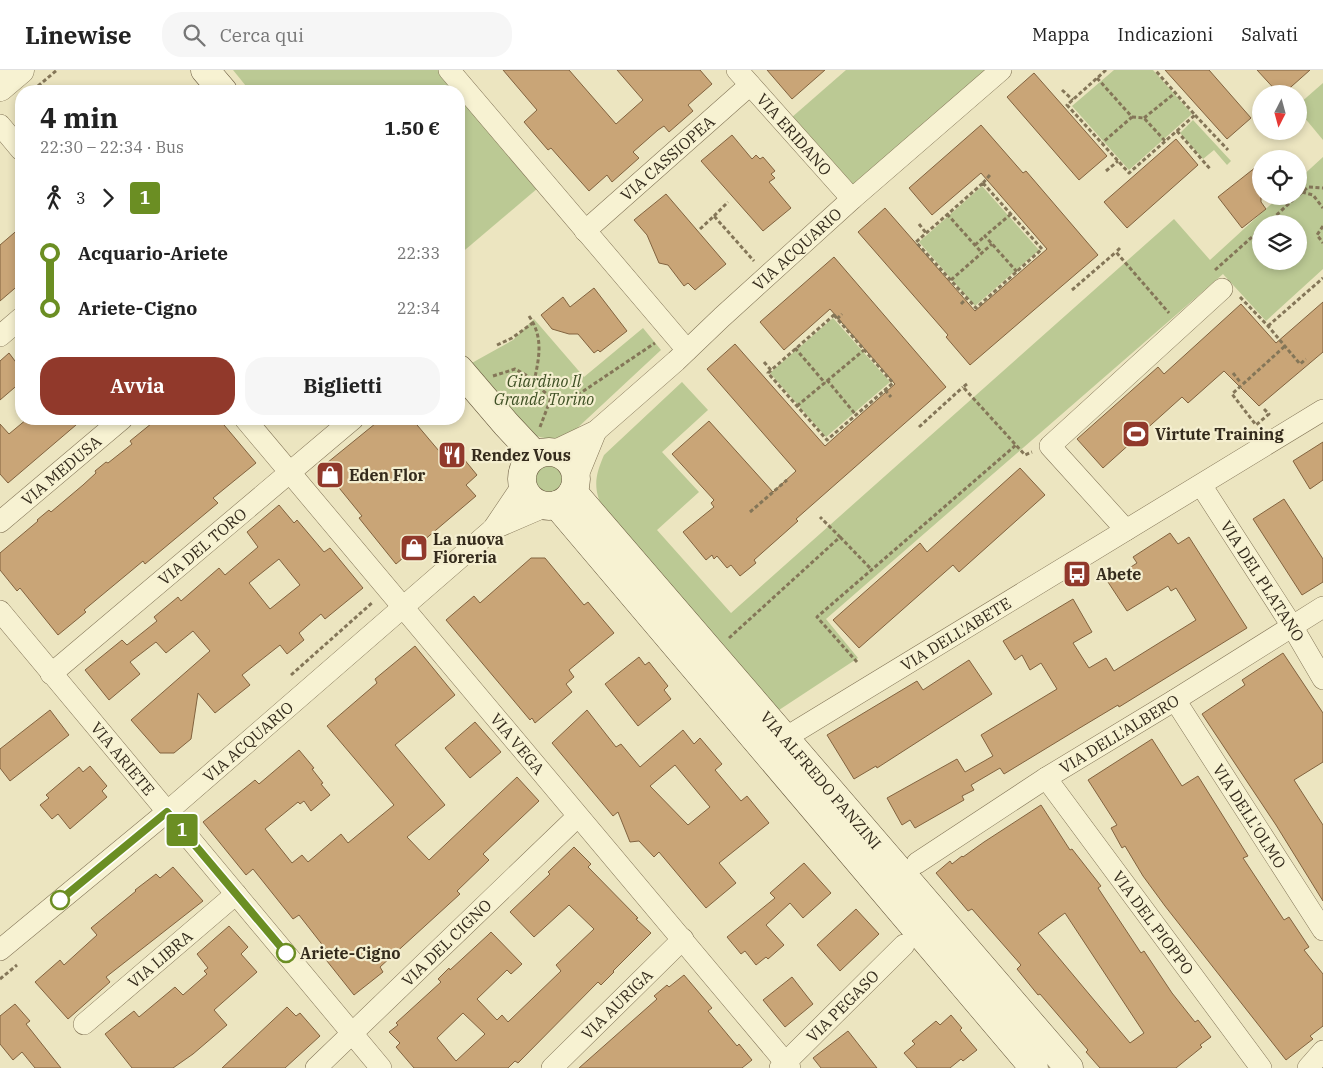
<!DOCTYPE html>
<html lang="it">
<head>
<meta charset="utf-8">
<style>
	:root { --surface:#fff; --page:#f6f6f6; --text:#222; --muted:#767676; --line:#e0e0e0; --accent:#91392b }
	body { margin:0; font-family:"IBM Plex Serif",serif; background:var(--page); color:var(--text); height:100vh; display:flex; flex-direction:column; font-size:19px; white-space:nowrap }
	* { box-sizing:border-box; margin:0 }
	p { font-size:16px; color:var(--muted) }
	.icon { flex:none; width:28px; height:28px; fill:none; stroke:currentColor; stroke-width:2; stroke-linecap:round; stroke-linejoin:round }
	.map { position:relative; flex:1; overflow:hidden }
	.side { position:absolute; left:15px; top:15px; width:450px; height:340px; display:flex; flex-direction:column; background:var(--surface); border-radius:20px; box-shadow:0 2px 8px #0003 }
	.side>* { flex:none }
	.badge { padding:0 10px; border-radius:4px; font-size:18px; line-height:32px }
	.needle { width:32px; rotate:186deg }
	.controls { position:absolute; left:1252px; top:15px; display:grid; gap:10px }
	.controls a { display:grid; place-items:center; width:55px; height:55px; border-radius:50%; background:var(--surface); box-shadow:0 2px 8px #0003; font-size:25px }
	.map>.badge { position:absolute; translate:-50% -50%; box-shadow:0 0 0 2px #fff }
	.legs { display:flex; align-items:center; gap:8px; height:55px; padding:0 25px; font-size:16px }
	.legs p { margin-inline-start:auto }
	.head { display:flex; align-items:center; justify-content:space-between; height:85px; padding:0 25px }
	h1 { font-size:28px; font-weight:700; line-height:38px }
	.button { display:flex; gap:10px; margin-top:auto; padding:10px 25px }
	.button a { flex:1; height:58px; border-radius:20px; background:var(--accent); color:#fff; font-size:20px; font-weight:700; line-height:58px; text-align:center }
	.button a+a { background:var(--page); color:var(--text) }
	ul { padding:0 25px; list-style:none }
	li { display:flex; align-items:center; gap:18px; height:55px; font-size:19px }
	li i { display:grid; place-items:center; width:8px; height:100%; margin:0 6px; background:currentColor }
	li i::after { content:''; width:12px; height:12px; margin:-6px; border:4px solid; border-radius:50%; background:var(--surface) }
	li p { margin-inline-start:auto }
	li:first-child i { background:linear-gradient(#0000 50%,currentColor 0) }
	li:last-child i { background:linear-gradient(currentColor 50%,#0000 0) }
	header { display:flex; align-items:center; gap:30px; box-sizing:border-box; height:70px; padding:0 25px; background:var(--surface); border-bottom:1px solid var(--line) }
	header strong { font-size:24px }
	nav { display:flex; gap:28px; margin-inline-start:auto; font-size:18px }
	.search { width:350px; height:45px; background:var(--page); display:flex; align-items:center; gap:12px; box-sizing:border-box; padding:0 18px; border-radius:20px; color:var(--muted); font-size:19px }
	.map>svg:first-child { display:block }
	.green { fill:#bbc994; fill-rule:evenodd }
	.building { fill:#c9a577; stroke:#82633f; fill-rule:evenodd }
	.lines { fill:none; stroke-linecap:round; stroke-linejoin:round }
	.minor-casing { stroke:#847658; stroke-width:22 }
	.tertiary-casing { stroke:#847658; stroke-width:29 }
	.secondary-casing { stroke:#66573c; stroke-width:29 }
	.path { stroke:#847658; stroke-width:3; stroke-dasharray:4 2.5; stroke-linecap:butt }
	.minor { stroke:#f7f2d2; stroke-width:21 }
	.tertiary { stroke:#f7f2d2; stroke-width:28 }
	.secondary { stroke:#f7f2d2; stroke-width:28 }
	.line-1-casing { stroke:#fff; stroke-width:11 }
	.line-1 { stroke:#6b8e23; stroke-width:8 }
	.stop-1-dot { fill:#fff; stroke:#6b8e23; stroke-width:2.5 }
	.labels { text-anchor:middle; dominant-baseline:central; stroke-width:4.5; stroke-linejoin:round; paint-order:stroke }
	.street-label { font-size:16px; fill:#342b1c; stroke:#f4eecf }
	.park-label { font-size:16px; font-style:italic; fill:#3e5024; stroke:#f4eecf }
	.poi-label { font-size:16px; font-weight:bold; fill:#342b1c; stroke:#f4eecf; text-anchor:start }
	.stop-label { font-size:16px; font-weight:bold; fill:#342b1c; stroke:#f4eecf; text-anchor:start }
</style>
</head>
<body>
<header>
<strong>Linewise</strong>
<div class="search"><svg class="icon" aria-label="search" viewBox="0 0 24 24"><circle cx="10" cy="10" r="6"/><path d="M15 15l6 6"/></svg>Cerca qui</div>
<nav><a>Mappa</a><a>Indicazioni</a><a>Salvati</a></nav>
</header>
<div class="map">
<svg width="1323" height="998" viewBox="0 0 1323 998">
	<rect width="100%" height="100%" fill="#ece5c0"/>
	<g class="green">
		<polygon points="233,0 438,0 456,21 250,21"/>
		<polygon points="846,0 985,0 852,117 791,48"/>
		<polygon points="1114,0 1153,0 1192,44 1129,100 1072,36"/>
		<polygon points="1323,13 1323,70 1299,41 1299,34"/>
		<polygon points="459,25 538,118 459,185"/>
		<polygon points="1193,50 1231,91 1227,95 1214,80 1203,89 1180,63"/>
		<path d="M1323,87v112l-57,52 -43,-47 -397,345 32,39 -79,52 -174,-197c-12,-23 -11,-35 -1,-58l78,-73 26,28 -46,42 37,40 -42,38 74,83 443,-394 36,41 70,-64h19v-17zM1261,154h38v37h-38z"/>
		<polygon points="982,116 1039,180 975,236 919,172"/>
		<polygon points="833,248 890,312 826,367 770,303"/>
		<path d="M534,249l50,58 59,-49 18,22 -88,82c-15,10 -28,8 -44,1l-59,-69 43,-24z"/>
		<circle cx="548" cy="408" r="15"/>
	</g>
	<g class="building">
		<polygon points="503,0 569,0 616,54 643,30 617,0 700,0 712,14 688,35 693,41 669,62 664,56 658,60 633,82 639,88 612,112 607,105 589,121 551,78 548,80 524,52 537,40"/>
		<polygon points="767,0 825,0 792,29"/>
		<polygon points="1165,0 1209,0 1251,48 1227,69"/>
		<polygon points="1257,0 1310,0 1283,24 1279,24"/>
		<polygon points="1034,3 1107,86 1079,110 1007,27"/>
		<polygon points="981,55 1023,103 1026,101 1098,185 970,295 946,267 948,265 858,162 885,138 975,241 1047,179 981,103 932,145 909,118"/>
		<polygon points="732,65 752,89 756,85 760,89 763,87 775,101 771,104 775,108 769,112 791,138 763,161 701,91"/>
		<polygon points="1176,69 1198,95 1127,158 1104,132"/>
		<polygon points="1261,93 1261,132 1266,139 1242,158 1218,127"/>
		<polygon points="666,124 726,194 695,220 688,213 684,216 668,195 659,193 647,165 634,150"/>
		<polygon points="21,157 21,213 0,231 0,175"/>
		<polygon points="834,187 946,317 796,449 798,451 754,490 756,493 740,506 731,495 727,498 717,486 714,489 712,485 706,490 683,462 714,437 711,433 714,430 672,384 709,351 773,422 796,401 707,299 735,274 825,376 895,314 830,239 784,280 760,252"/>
		<polygon points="594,218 627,261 600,282 598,280 594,283 578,264 569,264 552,259 541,245 563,227 570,237"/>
		<polygon points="1323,232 1323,282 1259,336 1224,301 1188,333 1182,327 1103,398 1077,369 1158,297 1164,304 1241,234 1276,273"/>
		<polygon points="9,283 21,299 21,312 0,330 0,291"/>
		<polygon points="27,349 83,349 8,413 0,404 0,354 9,364"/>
		<polygon points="157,349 219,349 256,393 213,428 218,433 145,494 143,491 84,540 86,542 58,565 20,518 17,521 0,500 0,483 38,451 37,450 49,440 51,442 83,415 96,403 95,401 106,392 108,393 132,374 130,371"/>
		<polygon points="381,349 412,349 439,381 450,372 477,405 466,415 476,426 396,494 359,448 362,446 322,397"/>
		<polygon points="1323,372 1323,410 1310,419 1293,391"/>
		<polygon points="1020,398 1045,425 959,502 953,495 859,578 833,550 920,473 927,482"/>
		<polygon points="1284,429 1323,489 1323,512 1302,525 1253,449"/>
		<path d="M279,435l15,18 3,-3 27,32 6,-4 33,40 -38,31 -4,-5 -22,19 5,7 -17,14 -7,-9 -38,30 8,10 -35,28 -17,-20 -7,46 -17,14h-14l-29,-33 79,-69 -17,-20 -27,22 -10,-11 -26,20 10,12 -31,26 -24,-30 37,-30 5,5 30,-24 -3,-4 24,-20 3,4 38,-33 6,7 33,-28 -11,-15zM279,489l21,26 -30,24 -21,-26z"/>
		<polygon points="1170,463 1178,474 1189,467 1247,558 1119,637 1118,635 1078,659 1004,704 1000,698 971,715 974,720 962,726 964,730 915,758 910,750 902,755 887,728 957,689 965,702 993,686 981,665 1057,619 1041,593 1030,600 1022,585 1015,590 1003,571 1073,529 1092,562 1073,573 1089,598 1106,588 1114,601 1196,550 1176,518 1171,521 1168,516 1127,541 1108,512 1137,493 1133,487"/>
		<polygon points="531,488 545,488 584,535 588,532 614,563 569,600 574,607 566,614 572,622 535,653 532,648 530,650 446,550 474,526 480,533"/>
		<polygon points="415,576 455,625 395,675 445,735 407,767 429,790 517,707 539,731 483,784 489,790 457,821 460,824 380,897 383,902 354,925 323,886 328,882 299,845 293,849 253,799 246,805 203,752 255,710 259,714 299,680 314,698 312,699 323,713 321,714 330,725 311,741 304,731 300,734 298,732 265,759 292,793 302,785 308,792 341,764 348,773 394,735 327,656 377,613 375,609"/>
		<polygon points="1283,583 1323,643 1323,692 1294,710 1323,755 1323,831 1276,755 1202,644 1245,615 1242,610"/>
		<polygon points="639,587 645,595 649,592 668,616 664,620 671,629 638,656 605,614"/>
		<polygon points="969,590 992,624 877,698 876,696 854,709 827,665 917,611 923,620"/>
		<polygon points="50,640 69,665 10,711 0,698 0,679"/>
		<path d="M587,640l29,37 5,-3 19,23 43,-37 11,14 6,-6 22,26 -7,6 26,31 6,-5 22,27 -50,40 17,20 -30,25 -47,-56 -5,5 -15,-16 -9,1 -12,-30 -5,4 -61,-73zM675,695l35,42 -22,18 -38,-39z"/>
		<polygon points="475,652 501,682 470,708 445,678"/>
		<polygon points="1152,669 1182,716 1198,706 1248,786 1243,788 1284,850 1289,847 1309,877 1304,880 1323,904 1323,956 1310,966 1313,969 1286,990 1165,836 1143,806 1125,776 1122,778 1111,758 1117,755 1088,710"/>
		<polygon points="90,696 107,716 102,721 107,727 70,759 58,744 52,749 40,735 49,728 46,725 79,697 83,702"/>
		<path d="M1041,735l29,45 2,-1 29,37 -3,2 43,65 3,-2 28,42 23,29 3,-2 13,17 -11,8 2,2 -26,21h-76l-14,-16 2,-2 -48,-56 -2,1 -21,-26 4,-4 -49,-56 -4,2 -32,-38 14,-12 2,3 10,-8 1,1 21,-15zM1065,843l79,120 -14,10 -92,-110z"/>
		<path d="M574,777l17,17 -3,3 50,51 -2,1 15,14 -38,38 1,1 -13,13 -3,-3 -80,81 -3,-2 -7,7h-94l-18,-21 4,-4 -11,-11 9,-7 -2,-2 45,-41 -3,-3 11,-11 1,2 38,-35 3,-3 31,32 -11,10 -4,-4 -30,29 20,21 5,-5 6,7 53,-51 -5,-6 38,-36 -25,-24 -35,32 -24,-25 40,-38 -2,-2zM463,943l22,21 -29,27 -19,-23z"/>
		<polygon points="804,793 831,823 803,848 790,833 766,855 784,875 768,889 766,887 756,895 745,881 741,884 727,867 775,828 770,823"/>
		<polygon points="173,797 203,831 106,907 110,912 68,949 35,912 60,890 64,895 97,865 91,858 136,821 135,820 156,804 160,808"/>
		<polygon points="856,839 879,864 840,901 817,875"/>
		<polygon points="229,856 248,877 241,884 257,902 214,940 227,955 193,984 173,998 132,998 105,964 134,941 139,947 175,917 183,925 207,904 204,901 208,898 197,884"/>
		<polygon points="684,905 712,938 708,941 737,976 739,974 752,990 742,998 579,998 657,929 654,926 667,915 669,917"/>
		<polygon points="792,907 813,934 785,957 763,930"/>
		<polygon points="15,934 30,951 26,954 61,998 35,998 22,982 13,990 0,974 0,946"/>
		<polygon points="287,937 296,946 300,943 320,966 285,998 222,998"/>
		<polygon points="951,945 962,958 960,960 977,980 963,991 961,989 950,998 917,998 904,983 915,974 912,971 936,951 940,955"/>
		<polygon points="848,961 877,998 821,998 813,988"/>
	</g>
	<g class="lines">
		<defs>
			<g id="minor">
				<polyline points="449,0 687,280"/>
				<path id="s1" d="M737,0l115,129"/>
				<polyline points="0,55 21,80"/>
				<path id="s2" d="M585,161l165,-146"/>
				<polyline points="0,266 21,248"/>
				<path id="s3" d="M245,349l545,649"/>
				<path id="s4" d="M552,382l44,-21 80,-70 46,-44 130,-118 149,-129"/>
				<polyline points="576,410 596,361"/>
				<path id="s5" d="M1201,415l91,141 31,53"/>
				<path id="s6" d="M0,452l122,-103"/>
				<polyline points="493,459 544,437"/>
				<polyline points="1126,460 1050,376 1222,219"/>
				<path id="s7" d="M0,541l381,457"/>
				<path id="s8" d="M51,604l302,-255"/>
				<path id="s9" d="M1175,630l148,230"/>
				<path id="s10" d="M785,668l538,-328"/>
				<path id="s11" d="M1046,708l215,290"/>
				<path id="s12" d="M917,793l129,-85 129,-78 148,-93"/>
				<path id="s13" d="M0,880l167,-138 326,-283 29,-43"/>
				<path id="s14" d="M84,954l152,-130"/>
				<path id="s15" d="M316,998l261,-251"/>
				<path id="s16" d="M552,998l131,-129"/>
				<path id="s17" d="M780,998l124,-123"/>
				<polyline points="1308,998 1323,981"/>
			</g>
			<polyline id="tertiary" points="0,17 20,0"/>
			<g id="secondary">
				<polyline points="205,0 223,21"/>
				<polyline points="459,299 506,354 535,385"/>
				<circle cx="549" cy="409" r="27"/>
				<path id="s18" d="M573,422l496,576"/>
				<polyline points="557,435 1034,998"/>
			</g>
		</defs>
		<use href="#minor" class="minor-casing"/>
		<use href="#tertiary" class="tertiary-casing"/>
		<use href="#secondary" class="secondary-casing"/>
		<g class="path">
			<polyline points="1106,0 1067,35 1129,103 1195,45 1155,0"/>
			<polyline points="1097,8 1132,47 1102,73"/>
			<polyline points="38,16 57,0"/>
			<polyline points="1062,20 1073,30"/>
			<polyline points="1195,45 1228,80"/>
			<polyline points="1132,47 1144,48 1165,71"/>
			<polyline points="1144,48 1175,23"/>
			<polyline points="1177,61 1211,100"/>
			<polyline points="1106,101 1118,91"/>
			<polygon points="983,113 1042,179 976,238 916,172"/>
			<polyline points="983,113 990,105"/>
			<polyline points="1302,122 1313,125 1323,138"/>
			<polyline points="1299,125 1308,117 1323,118"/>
			<polyline points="947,144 982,183"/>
			<polyline points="1011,144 985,166 1017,202"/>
			<polyline points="714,146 728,132"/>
			<polyline points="919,154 926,163"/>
			<polyline points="1267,154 1297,126"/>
			<polyline points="1323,156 1317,165 1323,173"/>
			<polyline points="700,159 714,146 754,191"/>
			<polyline points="975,175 985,166"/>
			<polyline points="1120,178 1116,182 1169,243"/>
			<polyline points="1215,200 1261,159"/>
			<polyline points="951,210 992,174"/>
			<polyline points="1072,220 1116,182"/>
			<polyline points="1240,227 1268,256 1300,294 1306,289"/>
			<polyline points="961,234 967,228"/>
			<polygon points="834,245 893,313 827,370 768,303"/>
			<path d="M529,246c15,22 10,42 5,66"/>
			<polyline points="837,249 842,244"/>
			<polyline points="1268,256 1323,208"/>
			<polyline points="497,275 512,268 534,252"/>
			<polyline points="795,278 825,313"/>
			<polyline points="764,292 771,300"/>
			<polyline points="1233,303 1241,313"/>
			<polyline points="493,306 515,299 526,305 551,328 561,330 573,328 655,273"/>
			<polyline points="827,310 856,345"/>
			<polyline points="967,314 963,317 1025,385 1032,382"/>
			<polyline points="885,320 891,327"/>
			<polyline points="797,336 864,280"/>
			<polyline points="1264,339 1269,344 1256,355 1232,324 1285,276"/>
			<polyline points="540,357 551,328"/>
			<polyline points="919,357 963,317"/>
			<polyline points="750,442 787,410"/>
			<polyline points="840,467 871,499"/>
			<polyline points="729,568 840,467 820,447"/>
			<polyline points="857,592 817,547 1016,375"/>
			<polyline points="291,605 373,532"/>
			<polyline points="0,909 17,895"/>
		</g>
		<use href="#minor" class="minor"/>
		<use href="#tertiary" class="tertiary"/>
		<use href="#secondary" class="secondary"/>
	</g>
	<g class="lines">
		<defs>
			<polyline id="line-1" points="60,830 167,742 286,883"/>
		</defs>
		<use href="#line-1" class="line-1-casing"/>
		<use href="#line-1" class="line-1"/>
	</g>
	<defs>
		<symbol id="stadium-square" viewBox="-11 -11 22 22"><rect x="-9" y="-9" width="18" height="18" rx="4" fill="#91392b" stroke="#f4eecf"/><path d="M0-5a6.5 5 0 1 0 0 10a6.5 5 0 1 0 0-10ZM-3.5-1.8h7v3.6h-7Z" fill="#fff"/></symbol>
		<symbol id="restaurant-square" viewBox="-11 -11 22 22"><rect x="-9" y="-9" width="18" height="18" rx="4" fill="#91392b" stroke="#f4eecf"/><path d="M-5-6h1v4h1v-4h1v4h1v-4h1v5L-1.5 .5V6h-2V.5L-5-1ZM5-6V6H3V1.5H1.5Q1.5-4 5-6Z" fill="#fff"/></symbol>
		<symbol id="shop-square" viewBox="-11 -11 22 22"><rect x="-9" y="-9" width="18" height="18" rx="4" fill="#91392b" stroke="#f4eecf"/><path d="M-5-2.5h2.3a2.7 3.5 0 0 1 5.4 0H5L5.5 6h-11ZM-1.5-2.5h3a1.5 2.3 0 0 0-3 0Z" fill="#fff"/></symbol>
		<symbol id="bus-square" viewBox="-11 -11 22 22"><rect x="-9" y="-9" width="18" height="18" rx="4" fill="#91392b" stroke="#f4eecf"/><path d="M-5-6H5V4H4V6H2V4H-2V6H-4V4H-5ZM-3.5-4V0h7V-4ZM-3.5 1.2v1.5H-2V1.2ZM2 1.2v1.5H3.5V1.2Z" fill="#fff"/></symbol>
	</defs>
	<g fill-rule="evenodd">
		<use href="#stadium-square" x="1120" y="348" width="32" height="32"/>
		<use href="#restaurant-square" x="436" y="369" width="32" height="32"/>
		<use href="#shop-square" x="314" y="389" width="32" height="32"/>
		<use href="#shop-square" x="398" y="462" width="32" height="32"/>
		<use href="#bus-square" x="1061" y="488" width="32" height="32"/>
	</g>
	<g class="stop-1-dot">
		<circle cx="60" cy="830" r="9"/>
		<circle cx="286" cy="883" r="9"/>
	</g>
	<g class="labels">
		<g class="street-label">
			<text stroke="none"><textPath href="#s1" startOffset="86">VIA ERIDANO</textPath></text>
			<text stroke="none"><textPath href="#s2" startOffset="110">VIA CASSIOPEA</textPath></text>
			<text stroke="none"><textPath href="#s4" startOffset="320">VIA ACQUARIO</textPath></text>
			<text stroke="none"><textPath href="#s6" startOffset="80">VIA MEDUSA</textPath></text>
			<text stroke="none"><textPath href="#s8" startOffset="198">VIA DEL TORO</textPath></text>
			<text stroke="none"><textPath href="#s5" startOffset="114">VIA DEL PLATANO</textPath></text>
			<text stroke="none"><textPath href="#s10" startOffset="200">VIA DELL'ABETE</textPath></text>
			<text stroke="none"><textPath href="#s12" startOffset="240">VIA DELL'ALBERO</textPath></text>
			<text stroke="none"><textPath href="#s13" startOffset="324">VIA ACQUARIO</textPath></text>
			<text stroke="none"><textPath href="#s3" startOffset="424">VIA VEGA</textPath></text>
			<text stroke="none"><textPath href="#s7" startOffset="192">VIA ARIETE</textPath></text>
			<text stroke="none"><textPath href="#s18" startOffset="380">VIA ALFREDO PANZINI</textPath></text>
			<text stroke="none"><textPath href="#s9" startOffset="138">VIA DELL'OLMO</textPath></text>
			<text stroke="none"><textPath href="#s11" startOffset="180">VIA DEL PIOPPO</textPath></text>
			<text stroke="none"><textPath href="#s15" startOffset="181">VIA DEL CIGNO</textPath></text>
			<text stroke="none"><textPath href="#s14" startOffset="100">VIA LIBRA</textPath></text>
			<text stroke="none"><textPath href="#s16" startOffset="91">VIA AURIGA</textPath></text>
			<text stroke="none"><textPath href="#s17" startOffset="88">VIA PEGASO</textPath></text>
		</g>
		<g class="park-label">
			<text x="544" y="311">Giardino Il<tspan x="544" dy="18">Grande Torino</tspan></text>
		</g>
		<g class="poi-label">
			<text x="1155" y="364">Virtute Training</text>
			<text x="471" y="385">Rendez Vous</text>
			<text x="349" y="405">Eden Flor</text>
			<text x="433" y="469">La nuova<tspan x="433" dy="18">Fioreria</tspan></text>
			<text x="1096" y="504">Abete</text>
		</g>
		<g class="stop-label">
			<text x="300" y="883">Ariete-Cigno</text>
		</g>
	</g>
</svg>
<div class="controls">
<a><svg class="needle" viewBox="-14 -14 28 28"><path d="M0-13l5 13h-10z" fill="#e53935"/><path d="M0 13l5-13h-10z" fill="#767676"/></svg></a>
<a><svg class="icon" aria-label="locate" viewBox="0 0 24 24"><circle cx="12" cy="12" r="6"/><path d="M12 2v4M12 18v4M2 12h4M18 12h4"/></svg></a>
<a><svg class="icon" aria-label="layers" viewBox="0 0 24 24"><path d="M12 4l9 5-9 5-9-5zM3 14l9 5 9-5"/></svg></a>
</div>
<b class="badge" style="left:182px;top:760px;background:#6b8e23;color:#fff">1</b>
<section class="side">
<div class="head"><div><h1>4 min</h1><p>22:30 – 22:34 · Bus</p></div><b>1.50 €</b></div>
<div class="legs"><svg class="icon" aria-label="walk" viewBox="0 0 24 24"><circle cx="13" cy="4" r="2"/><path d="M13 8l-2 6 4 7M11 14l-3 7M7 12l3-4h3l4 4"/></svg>3<svg class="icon" aria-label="forward" viewBox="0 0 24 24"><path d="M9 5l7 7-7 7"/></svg><b class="badge" style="background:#6b8e23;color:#fff">1</b></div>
<ul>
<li><i style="color:#6b8e23"></i><b>Acquario-Ariete</b><p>22:33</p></li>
<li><i style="color:#6b8e23"></i><b>Ariete-Cigno</b><p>22:34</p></li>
</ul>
<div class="button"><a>Avvia</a><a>Biglietti</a></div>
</section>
</div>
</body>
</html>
